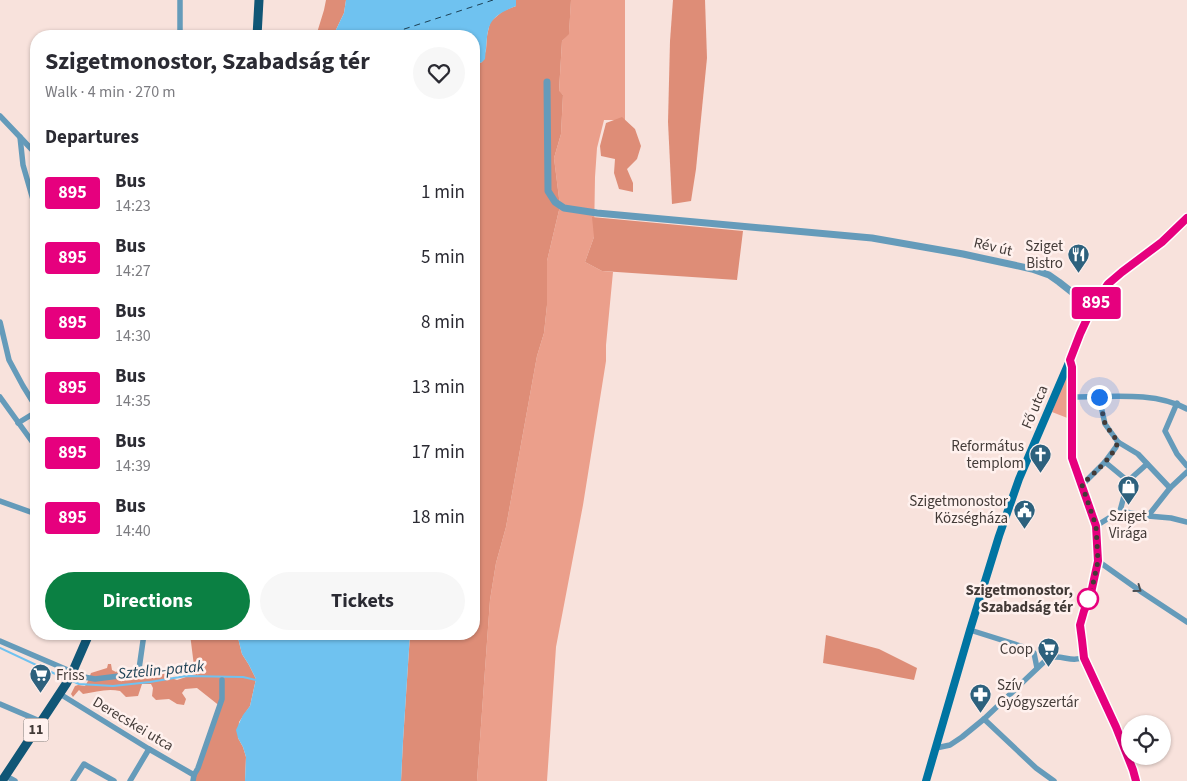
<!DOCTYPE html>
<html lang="en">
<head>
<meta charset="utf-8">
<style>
	:root { --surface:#fff; --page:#f7f7f7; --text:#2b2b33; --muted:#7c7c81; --accent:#0b8043 }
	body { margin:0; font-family:"Source Sans 3",sans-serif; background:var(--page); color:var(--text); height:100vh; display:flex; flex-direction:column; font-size:19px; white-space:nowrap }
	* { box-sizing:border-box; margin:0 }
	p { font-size:16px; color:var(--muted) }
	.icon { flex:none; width:28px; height:28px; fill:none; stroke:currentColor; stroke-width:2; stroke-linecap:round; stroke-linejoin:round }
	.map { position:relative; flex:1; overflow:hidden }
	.panel { position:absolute; left:30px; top:30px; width:450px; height:610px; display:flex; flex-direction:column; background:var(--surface); border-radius:20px; box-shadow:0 1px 4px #0004 }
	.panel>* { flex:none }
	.badge { padding:0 10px; border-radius:4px; font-size:18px; line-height:32px }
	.buttons { position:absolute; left:1121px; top:715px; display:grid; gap:10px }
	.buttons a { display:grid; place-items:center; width:50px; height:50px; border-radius:50%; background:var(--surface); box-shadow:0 1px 4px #0004; font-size:25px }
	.you { position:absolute; width:25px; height:25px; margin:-12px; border:4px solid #fff; border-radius:50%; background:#1a73e8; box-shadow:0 0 0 8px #1a73e833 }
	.map>.badge { position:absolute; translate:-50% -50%; box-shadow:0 0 0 2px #fff }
	h2 { padding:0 15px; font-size:19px; line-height:45px }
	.round { display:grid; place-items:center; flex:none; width:52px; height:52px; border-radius:26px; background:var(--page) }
	.headline { display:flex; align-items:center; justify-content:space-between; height:85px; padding:0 15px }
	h1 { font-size:24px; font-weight:700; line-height:38px }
	.action { display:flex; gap:10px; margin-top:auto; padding:10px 15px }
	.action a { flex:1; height:58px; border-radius:30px; background:var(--accent); color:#fff; font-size:20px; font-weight:700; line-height:58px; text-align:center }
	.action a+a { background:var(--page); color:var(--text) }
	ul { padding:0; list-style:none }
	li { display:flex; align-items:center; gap:15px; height:65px; padding:0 15px }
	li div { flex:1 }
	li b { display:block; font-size:19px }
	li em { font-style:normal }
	li .badge { min-width:55px; font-weight:700; text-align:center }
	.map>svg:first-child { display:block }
	.green { fill:#eb9f8b }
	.forest { fill:#de8d77 }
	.water { fill:#6fc2f0 }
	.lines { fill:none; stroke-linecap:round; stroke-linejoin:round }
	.stream { stroke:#6fc2f0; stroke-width:2 }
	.ferry { stroke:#1b3f53; stroke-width:1; stroke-dasharray:6 5; stroke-linecap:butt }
	.minor { stroke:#659bba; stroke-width:5.5 }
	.tertiary { stroke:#659bba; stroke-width:7 }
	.secondary { stroke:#0074a2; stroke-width:8 }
	.primary { stroke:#105676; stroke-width:9 }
	.oneway { stroke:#4a4e52 }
	.line-casing { stroke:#fff; stroke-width:11 }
	.line { stroke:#e6007e; stroke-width:8 }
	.walk { stroke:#433b38; stroke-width:5; stroke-dasharray:0 9 }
	.stop-dot { fill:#fff; stroke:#e6007e; stroke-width:2.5 }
	.labels { text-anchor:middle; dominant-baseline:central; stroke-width:5; stroke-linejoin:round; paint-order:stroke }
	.shield { fill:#fff1ee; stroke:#7b726f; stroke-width:1 }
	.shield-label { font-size:14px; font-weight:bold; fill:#433b38 }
	.poi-label { font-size:15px; fill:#433b38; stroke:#fff1ee; text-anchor:end }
	.street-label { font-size:15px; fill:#433b38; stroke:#fff1ee }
	.stop-label { font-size:15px; font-weight:bold; fill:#433b38; stroke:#fff1ee; text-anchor:end }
	.water-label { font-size:16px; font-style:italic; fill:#1b3f53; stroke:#fff1ee }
</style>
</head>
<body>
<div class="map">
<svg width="1187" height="781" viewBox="0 0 1187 781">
	<rect width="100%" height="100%" fill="#f8e2dc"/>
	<g class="green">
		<polygon points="571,0 625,0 625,120 604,120 597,148 595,177 594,237 585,262 602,271 613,272 606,345 606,361 583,505 556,647 547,781 477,781 490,600 496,563 506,527 537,356 544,333 547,305 547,261 560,206 554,158 561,134 563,95 559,92 562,41 569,33"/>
		<polygon points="1069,369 1070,378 1070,419 1052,412"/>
	</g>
	<g class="forest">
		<polygon points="326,0 346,0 344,13 333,36 316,36 324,10"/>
		<polygon points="516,0 571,0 569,34 562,41 559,91 563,95 561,134 554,158 560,206 547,261 547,305 544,333 537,356 506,527 496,563 490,600 477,781 401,781 403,741 410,634 474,634 474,157 480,111 477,99 474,98 474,66 482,62 486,50 487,36 490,22 503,11 516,6"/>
		<polygon points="673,0 705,0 707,58 696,169 691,201 672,204 668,122 670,41"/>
		<polygon points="622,117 635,129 641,146 637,159 627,169 633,183 633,192 619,189 614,173 615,159 601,156 600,146 606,123"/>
		<polygon points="592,217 743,231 737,280 602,271 585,262 594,237"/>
		<path d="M190,634h47l5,20 7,11 7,14 -6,27 -11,16 -1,16 5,9 3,10 -1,24h-53l29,-74 -24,-19 -12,1 -3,4 4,6 -2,6 -7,-1 -8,-5 -13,1 -4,-4 1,-8 -2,-4h-9l-4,12 -12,1 -6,-6c-13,-3 -24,1 -37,3l-4,-4 -6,7 -2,-3 4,-8 3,-1 7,1 3,-5 3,-8 16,-5 1,-4h3l1,6 4,2 7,-5 8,2 8,7 9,-6 21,3 2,5 6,2 18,-6z"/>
		<polygon points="826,635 879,649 917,668 914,680 823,663"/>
	</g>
	<g class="water">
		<path d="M346,0h170v6c-33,13 -27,22 -31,53l-3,3 -8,4v-30h-141l11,-23z"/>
		<polygon points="237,634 410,634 403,741 401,781 245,781 246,757 243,747 238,738 236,730 243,715 250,706 256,679 249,665 242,654"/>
	</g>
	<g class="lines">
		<g class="stream">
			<polyline points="0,648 66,679"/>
			<polyline points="70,680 79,684 113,686 150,682 186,676 243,677 256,680"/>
		</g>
		<polyline class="ferry" points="383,36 493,0"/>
		<g class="minor">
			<polyline points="180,36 180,0"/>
			<polyline points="0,116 20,137 23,165 36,210"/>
			<polyline points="20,137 36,154"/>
			<polyline points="0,322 9,360 23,386 36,407"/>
			<polyline points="1070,360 1072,367 1072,458 1096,526 1098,561 1091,593 1084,611 1081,625 1082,640 1085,657 1116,727 1133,770 1136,781"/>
			<polyline points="0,397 36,447"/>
			<path d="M1073,397c36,0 82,-6 114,12"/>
			<polyline points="1099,397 1105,424 1118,442 1138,454 1170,488"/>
			<polyline points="1177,403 1165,431 1177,454 1187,466"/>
			<polyline points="18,423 36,412"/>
			<polyline points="1118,442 1116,447 1105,462 1128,481"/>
			<polyline points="1082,485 1105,462"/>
			<polyline points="0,501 36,514"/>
			<polyline points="1120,511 1128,481 1147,464"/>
			<polyline points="1148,516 1170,488 1187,472"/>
			<polyline points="1096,526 1120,511 1148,516 1171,518 1187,522"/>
			<polyline points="1098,561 1143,593 1187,622"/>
			<polyline points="970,630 1027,648 1034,653 1037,668"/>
			<polyline points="0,641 84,677 95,679 119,676 135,673 139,669 144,634"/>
			<polyline points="60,694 149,749 194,775"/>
			<polyline points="0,704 42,722"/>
			<polyline points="984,719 1036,768 1054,781"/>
			<path d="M936,748l14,-3 12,-8 22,-18 61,-58c3,-2 7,-4 11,-4 11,0 16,5 29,0"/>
			<polyline points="6,776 15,781"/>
			<polyline points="73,781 84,764 114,781"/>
			<polyline points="130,781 149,749"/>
			<polyline points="193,781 194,775 198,768 222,699 222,680"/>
		</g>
		<polyline class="tertiary" points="547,82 548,191 555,202 564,208 597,213 872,238 963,254 1032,269 1049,275 1059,282 1092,308"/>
		<polyline class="secondary" points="926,781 970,630 999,536 1019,479 1070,360 1080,334 1092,308 1108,284 1122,272 1162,242 1187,218"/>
		<g class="primary">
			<polyline points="257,36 259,0"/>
			<polyline points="2,781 66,684 72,673 89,634"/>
		</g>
	</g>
	<defs><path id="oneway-chevron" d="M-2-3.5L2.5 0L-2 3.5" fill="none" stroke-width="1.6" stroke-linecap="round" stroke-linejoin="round" transform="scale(1.25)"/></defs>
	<use class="oneway" href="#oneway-chevron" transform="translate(1138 589) rotate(36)"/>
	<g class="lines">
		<defs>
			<polyline id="line" points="1136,781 1133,770 1116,727 1084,658 1082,640 1080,625 1084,611 1091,593 1098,561 1096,526 1072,458 1072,367 1070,360 1080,334 1092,308 1108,284 1122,272 1162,242 1187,218"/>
		</defs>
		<use href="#line" class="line-casing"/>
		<use href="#line" class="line"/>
		<path class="walk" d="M1088,599l3,-6 7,-32 -2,-35 -14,-41c12,-13 30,-26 36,-43l-13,-18 -6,-27"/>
	</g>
	<defs>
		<symbol id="restaurant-pin" viewBox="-11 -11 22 30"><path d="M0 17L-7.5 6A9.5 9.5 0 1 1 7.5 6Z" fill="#2d617d" stroke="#fff1ee"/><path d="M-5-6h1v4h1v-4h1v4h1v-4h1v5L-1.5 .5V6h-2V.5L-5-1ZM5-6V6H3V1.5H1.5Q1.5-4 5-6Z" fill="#fff"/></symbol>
		<symbol id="church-pin" viewBox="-11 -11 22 30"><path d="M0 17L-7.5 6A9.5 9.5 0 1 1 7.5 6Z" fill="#2d617d" stroke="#fff1ee"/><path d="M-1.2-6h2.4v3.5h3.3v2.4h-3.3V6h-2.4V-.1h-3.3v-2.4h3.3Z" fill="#fff"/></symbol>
		<symbol id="shop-pin" viewBox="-11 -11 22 30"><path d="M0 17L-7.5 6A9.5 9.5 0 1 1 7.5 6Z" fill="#2d617d" stroke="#fff1ee"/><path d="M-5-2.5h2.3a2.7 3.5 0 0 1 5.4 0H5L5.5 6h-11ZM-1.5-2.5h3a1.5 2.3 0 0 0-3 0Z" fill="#fff"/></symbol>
		<symbol id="civic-pin" viewBox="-11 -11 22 30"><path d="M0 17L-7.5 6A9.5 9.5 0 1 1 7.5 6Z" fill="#2d617d" stroke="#fff1ee"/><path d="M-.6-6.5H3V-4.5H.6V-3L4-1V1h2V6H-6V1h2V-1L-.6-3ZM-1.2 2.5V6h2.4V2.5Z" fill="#fff"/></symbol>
		<symbol id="supermarket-pin" viewBox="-11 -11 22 30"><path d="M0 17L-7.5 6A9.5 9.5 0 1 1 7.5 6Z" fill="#2d617d" stroke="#fff1ee"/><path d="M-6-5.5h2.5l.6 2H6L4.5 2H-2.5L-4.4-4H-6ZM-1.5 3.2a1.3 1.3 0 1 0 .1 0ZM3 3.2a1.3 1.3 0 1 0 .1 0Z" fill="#fff"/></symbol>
		<symbol id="pharmacy-pin" viewBox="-11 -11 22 30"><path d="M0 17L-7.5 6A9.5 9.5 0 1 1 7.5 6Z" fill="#2d617d" stroke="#fff1ee"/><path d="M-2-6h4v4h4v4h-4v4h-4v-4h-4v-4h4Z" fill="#fff"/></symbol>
	</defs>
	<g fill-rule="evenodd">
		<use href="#restaurant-pin" x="1066" y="242" width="25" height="34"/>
		<use href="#church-pin" x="1028" y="442" width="25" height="34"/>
		<use href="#shop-pin" x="1116" y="474" width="25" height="34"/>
		<use href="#civic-pin" x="1012" y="498" width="25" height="34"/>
		<use href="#supermarket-pin" x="1036" y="636" width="25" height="34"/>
		<use href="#supermarket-pin" x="28" y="662" width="25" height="34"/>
		<use href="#pharmacy-pin" x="968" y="682" width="25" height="34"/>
	</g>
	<circle class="stop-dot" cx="1088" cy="599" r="10"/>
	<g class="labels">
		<rect class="shield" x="23.5" y="718.5" width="25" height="23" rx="4"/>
		<g class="shield-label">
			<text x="36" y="730">11</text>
		</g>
		<g class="poi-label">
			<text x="1063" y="246">Sziget<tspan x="1063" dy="17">Bistro</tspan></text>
			<text x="1024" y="446">Református<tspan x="1024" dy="17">templom</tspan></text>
			<text x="1008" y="501">Szigetmonostor<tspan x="1008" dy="17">Községháza</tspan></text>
			<text x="1128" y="516" text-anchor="middle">Sziget<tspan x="1128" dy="17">Virága</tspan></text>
			<text x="1033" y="649">Coop</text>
			<text x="56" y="675" text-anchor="start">Friss</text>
			<text x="997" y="685" text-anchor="start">Szív<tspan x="997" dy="17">Gyógyszertár</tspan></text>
		</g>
		<g class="street-label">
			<text transform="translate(993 247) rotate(13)">Rév út</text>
			<text transform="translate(1035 407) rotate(-67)">Fő utca</text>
			<text transform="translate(133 724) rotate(31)">Derecskei utca</text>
		</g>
		<g class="stop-label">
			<text x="1073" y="590">Szigetmonostor,<tspan x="1073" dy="17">Szabadság tér</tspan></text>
		</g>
		<g class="water-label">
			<text transform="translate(161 670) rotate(-5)">Sztelin-patak</text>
		</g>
	</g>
</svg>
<div class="buttons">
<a><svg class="icon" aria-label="locate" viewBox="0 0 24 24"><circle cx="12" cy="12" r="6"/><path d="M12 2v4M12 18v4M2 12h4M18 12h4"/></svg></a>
</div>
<div class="you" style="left:1099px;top:397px"></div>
<b class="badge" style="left:1096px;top:303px;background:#e6007e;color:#fff">895</b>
<section class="panel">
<div class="headline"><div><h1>Szigetmonostor, Szabadság tér</h1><p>Walk · 4 min · 270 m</p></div><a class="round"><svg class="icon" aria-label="heart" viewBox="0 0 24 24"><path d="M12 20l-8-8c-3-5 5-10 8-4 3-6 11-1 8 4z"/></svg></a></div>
<h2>Departures</h2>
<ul>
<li><span class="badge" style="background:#e6007e;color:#fff">895</span><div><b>Bus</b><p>14:23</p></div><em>1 min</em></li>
<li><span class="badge" style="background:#e6007e;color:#fff">895</span><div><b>Bus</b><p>14:27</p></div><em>5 min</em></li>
<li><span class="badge" style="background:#e6007e;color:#fff">895</span><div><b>Bus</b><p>14:30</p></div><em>8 min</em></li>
<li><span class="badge" style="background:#e6007e;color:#fff">895</span><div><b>Bus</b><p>14:35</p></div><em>13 min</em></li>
<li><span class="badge" style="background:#e6007e;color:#fff">895</span><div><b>Bus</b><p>14:39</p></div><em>17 min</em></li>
<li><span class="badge" style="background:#e6007e;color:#fff">895</span><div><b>Bus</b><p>14:40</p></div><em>18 min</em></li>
</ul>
<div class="action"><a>Directions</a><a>Tickets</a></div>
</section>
</div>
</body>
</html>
